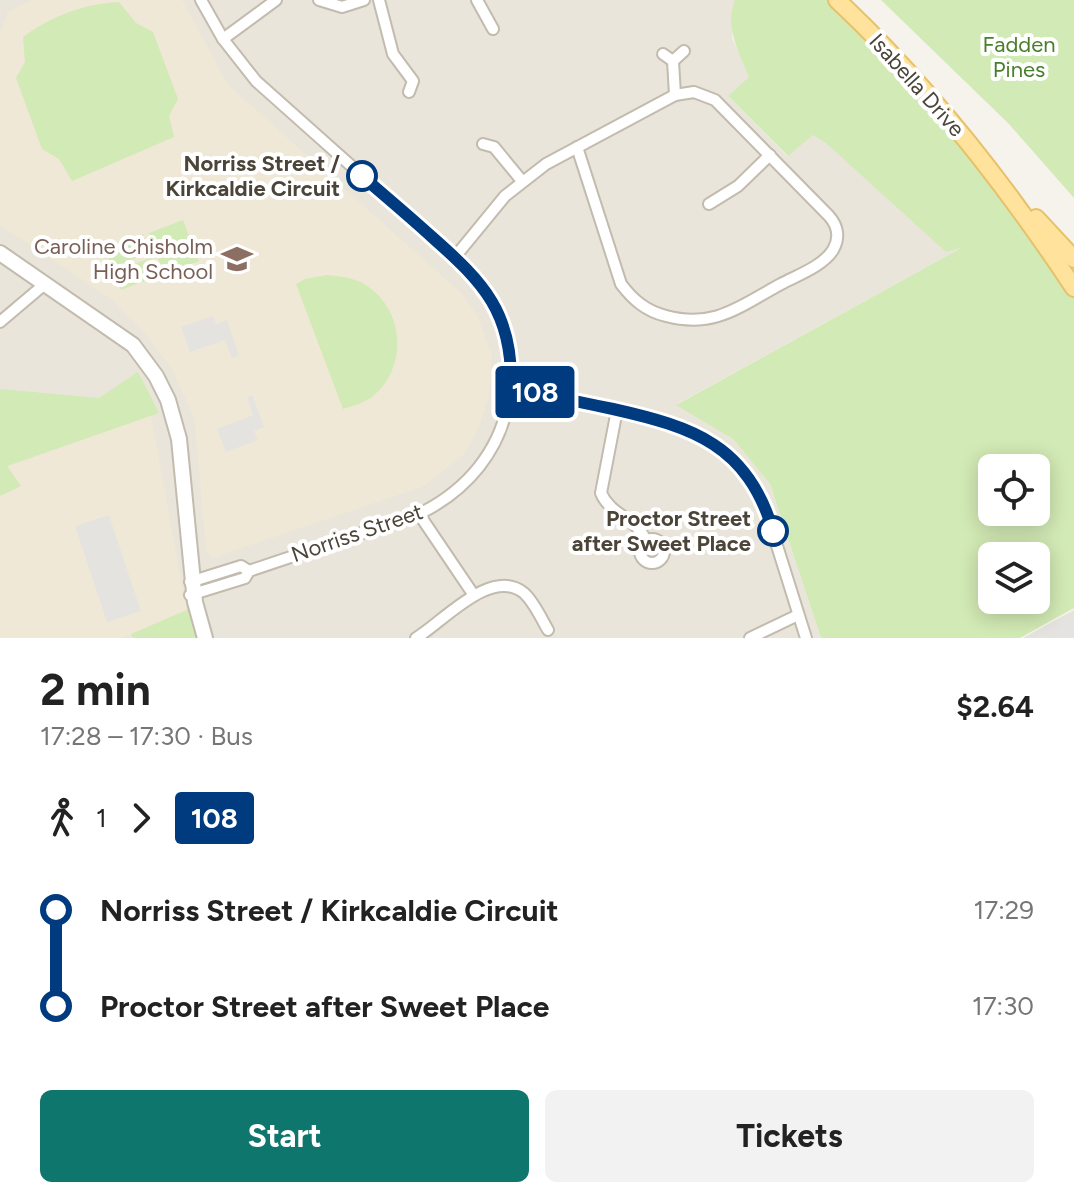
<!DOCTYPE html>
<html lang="en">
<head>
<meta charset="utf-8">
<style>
	:root { --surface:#fff; --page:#f2f2f2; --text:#222; --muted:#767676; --accent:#0f766e }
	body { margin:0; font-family:Figtree,sans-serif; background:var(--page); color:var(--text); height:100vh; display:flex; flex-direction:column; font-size:30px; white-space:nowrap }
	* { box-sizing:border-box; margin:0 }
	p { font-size:26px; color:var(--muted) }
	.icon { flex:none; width:44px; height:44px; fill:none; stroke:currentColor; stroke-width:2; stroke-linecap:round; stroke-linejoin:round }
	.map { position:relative; height:638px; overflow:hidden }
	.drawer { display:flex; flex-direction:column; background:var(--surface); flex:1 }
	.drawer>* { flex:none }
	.badge { padding:0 16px; border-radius:6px; font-size:28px; line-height:52px }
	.buttons { position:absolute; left:978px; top:454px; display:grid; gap:16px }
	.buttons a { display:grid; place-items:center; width:72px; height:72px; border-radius:12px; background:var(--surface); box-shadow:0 4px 20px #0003; font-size:40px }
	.map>.badge { position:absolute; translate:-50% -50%; box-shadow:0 0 0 4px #fff }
	.legs { display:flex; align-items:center; gap:12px; height:88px; padding:0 40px; font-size:26px }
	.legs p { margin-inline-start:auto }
	.headline { display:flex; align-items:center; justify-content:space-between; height:136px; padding:0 40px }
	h1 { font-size:44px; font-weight:700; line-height:60px }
	.action { display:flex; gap:16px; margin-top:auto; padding:16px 40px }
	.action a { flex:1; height:92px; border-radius:12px; background:var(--accent); color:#fff; font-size:32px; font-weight:700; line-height:92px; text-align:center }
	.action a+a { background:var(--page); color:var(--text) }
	ul { padding:0 40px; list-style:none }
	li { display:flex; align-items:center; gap:28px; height:96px; font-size:30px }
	li i { display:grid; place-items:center; width:12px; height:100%; margin:0 10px; background:currentColor }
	li i::after { content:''; width:20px; height:20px; margin:-10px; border:6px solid; border-radius:50%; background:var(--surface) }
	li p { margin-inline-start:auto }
	li:first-child i { background:linear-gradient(#0000 50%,currentColor 0) }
	li:last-child i { background:linear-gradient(currentColor 50%,#0000 0) }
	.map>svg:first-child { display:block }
	.residential { fill:#eae5da }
	.education { fill:#efe8d6 }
	.green { fill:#d2eab5; fill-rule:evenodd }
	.parking { fill:#e5e3e0 }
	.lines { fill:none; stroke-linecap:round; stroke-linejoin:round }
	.minor-casing { stroke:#c2bbae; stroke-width:14 }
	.tertiary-casing { stroke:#c2bbae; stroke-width:18 }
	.primary-casing { stroke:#e6c16a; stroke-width:20 }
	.minor { stroke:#fff; stroke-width:10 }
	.tertiary { stroke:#fff; stroke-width:14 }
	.primary { stroke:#ffe39c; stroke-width:16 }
	.line-1-casing { stroke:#fff; stroke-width:18 }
	.line-1 { stroke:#003b80; stroke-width:12 }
	.stop-1-dot { fill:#fff; stroke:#003b80; stroke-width:4 }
	.labels { text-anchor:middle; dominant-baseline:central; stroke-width:8; stroke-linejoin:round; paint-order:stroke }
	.park-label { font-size:22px; fill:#4a7f2a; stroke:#fff }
	.street-label { font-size:22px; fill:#4b4439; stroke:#fff }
	.stop-label { font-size:22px; font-weight:bold; fill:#4b4439; stroke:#fff; text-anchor:end }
	.education-label { font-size:22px; fill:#785e54; stroke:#fff; text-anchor:end }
</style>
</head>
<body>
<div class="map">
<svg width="1074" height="638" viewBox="0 0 1074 638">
	<rect width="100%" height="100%" fill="#f6f3ec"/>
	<polygon class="residential" points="0,0 736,0 732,38 750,77 728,96 787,156 813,135 976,240 677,404 733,439 770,484 821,638 0,638"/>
	<g class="education">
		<polygon points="32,0 182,0 228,85 461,293 478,317 492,356 489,396 479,427 464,454 424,486 212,558 206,550 195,421 173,370 145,333 113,300 0,225 0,32 8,12"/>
		<polygon points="151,415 187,614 121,638 0,638 0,496 20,486 6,467"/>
	</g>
	<g class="green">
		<path d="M735,0h94l6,5c88,90 171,186 239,293v310l-54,30h-199l-51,-154 -37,-45 -57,-34 287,-158 -17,5 -119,-108 -14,-9 -25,21 -60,-60 21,-19c-10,-24 -25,-51 -14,-77zM992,468h44v44h-44zM992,556h44v44h-44z"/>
		<polygon points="881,0 1074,0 1074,198 1008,123"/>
		<path d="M119,2l17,21 17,9 25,67 -9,17 5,21 -102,44 -13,-22 -17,-10 -26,-71 9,-16 -2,-25c29,-21 60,-33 96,-35z"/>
		<polygon points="183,220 190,239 156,251 149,233"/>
		<polygon points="143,234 150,253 112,267 105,248"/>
		<polygon points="192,242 199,261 164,274 157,255"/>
		<polygon points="151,258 158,276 121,290 114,271"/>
		<path d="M327,275c10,1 21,2 31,6 46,21 53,85 14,116 -9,6 -19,9 -29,12l-47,-125 9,-5z"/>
		<polygon points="138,372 159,413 7,466 21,486 0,496 0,389 99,398"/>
		<polygon points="189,609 197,638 133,638 131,634"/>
	</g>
	<g class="parking">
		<polygon points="213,316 216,324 227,320 239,356 232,358 225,340 190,352 181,327"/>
		<polygon points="252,395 264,427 254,431 258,440 226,452 217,429 253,415 247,397"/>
		<polygon points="109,515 141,611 107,622 75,526"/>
		<polygon points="1074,610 1074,638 1023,638"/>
	</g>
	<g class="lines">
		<defs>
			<g id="minor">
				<polyline points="319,0 342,7 364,0"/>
				<polyline points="379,0 393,54 413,81 409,92"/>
				<polyline points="477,0 493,29"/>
				<polyline points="223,39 276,0"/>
				<polyline points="663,54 673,61 675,95"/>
				<polyline points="673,61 684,51"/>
				<polyline points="483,144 494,147 522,181"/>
				<polyline points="709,204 738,186 770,155"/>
				<path d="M455,257l50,-61 41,-32 129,-69 19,-3 21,8 114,116c9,10 11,22 4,34 -10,16 -35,25 -52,34 -41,22 -66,45 -115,32 -20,-5 -33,-16 -45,-32l-44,-137"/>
				<polyline points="0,322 46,283"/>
				<polyline points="511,387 659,419 695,433 717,446 735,462 751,480 763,501 806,638"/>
				<path d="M617,410l-16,83c9,22 37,26 45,48"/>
				<polyline points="419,514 473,594"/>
				<circle cx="652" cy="551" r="12"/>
				<polyline points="190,582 241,566 249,571"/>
				<path d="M190,595l55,-17 4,-7c38,-13 77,-26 116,-39 19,-6 40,-10 58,-20 93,-48 113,-151 54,-234l-221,-197 -33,-42 -22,-39"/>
				<path d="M416,638c26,-15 75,-72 108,-45 10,9 17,25 24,37"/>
				<polyline points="750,638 798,615"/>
			</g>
			<polyline id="tertiary" points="0,253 133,345 156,376 168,400 179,439 195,602 205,638"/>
			<g id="primary">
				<path d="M837,0c91,85 168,184 237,288"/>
				<polyline points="1036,218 1074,259"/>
			</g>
		</defs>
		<use href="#minor" class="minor-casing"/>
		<use href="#tertiary" class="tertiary-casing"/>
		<use href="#primary" class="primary-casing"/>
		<use href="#minor" class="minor"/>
		<use href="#tertiary" class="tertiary"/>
		<use href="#primary" class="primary"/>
	</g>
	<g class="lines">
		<defs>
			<path id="line-1" d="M362,176c23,20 47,40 70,61 52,46 81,76 79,150 34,8 68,15 102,22 80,18 135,36 160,122"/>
		</defs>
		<use href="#line-1" class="line-1-casing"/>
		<use href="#line-1" class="line-1"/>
	</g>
	<defs>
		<symbol id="school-bare" viewBox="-9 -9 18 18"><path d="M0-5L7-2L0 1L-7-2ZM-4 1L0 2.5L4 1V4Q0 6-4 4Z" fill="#8d6e63" stroke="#fff" stroke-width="2.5" paint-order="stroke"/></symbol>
	</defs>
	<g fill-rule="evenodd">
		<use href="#school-bare" x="215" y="237" width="44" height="44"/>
	</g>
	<g class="stop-1-dot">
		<circle cx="362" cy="176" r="14"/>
		<circle cx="773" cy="531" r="14"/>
	</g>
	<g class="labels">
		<g class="park-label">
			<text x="1019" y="44">Fadden<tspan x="1019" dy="25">Pines</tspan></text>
		</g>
		<g class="street-label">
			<text transform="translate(917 85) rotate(48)">Isabella Drive</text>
			<text transform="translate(357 533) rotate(-19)">Norriss Street</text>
		</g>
		<g class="stop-label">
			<text x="340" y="163">Norriss Street /<tspan x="340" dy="25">Kirkcaldie Circuit</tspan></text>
			<text x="751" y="518">Proctor Street<tspan x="751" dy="25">after Sweet Place</tspan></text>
		</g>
		<g class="education-label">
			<text x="213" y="246">Caroline Chisholm<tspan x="213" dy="25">High School</tspan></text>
		</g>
	</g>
</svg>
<div class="buttons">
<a><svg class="icon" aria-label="locate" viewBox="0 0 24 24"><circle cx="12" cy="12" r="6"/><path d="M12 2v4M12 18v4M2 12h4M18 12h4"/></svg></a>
<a><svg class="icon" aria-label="layers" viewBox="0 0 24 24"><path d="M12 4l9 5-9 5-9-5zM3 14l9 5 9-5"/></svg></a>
</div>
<b class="badge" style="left:535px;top:392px;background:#003b80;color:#fff">108</b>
</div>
<section class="drawer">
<div class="headline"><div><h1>2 min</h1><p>17:28 – 17:30 · Bus</p></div><b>$2.64</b></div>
<div class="legs"><svg class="icon" aria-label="walk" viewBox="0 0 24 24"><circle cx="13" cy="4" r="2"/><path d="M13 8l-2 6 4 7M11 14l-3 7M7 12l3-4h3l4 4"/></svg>1<svg class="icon" aria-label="forward" viewBox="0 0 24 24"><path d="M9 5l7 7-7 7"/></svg><b class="badge" style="background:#003b80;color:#fff">108</b></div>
<ul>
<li><i style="color:#003b80"></i><b>Norriss Street / Kirkcaldie Circuit</b><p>17:29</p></li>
<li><i style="color:#003b80"></i><b>Proctor Street after Sweet Place</b><p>17:30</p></li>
</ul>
<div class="action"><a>Start</a><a>Tickets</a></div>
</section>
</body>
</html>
